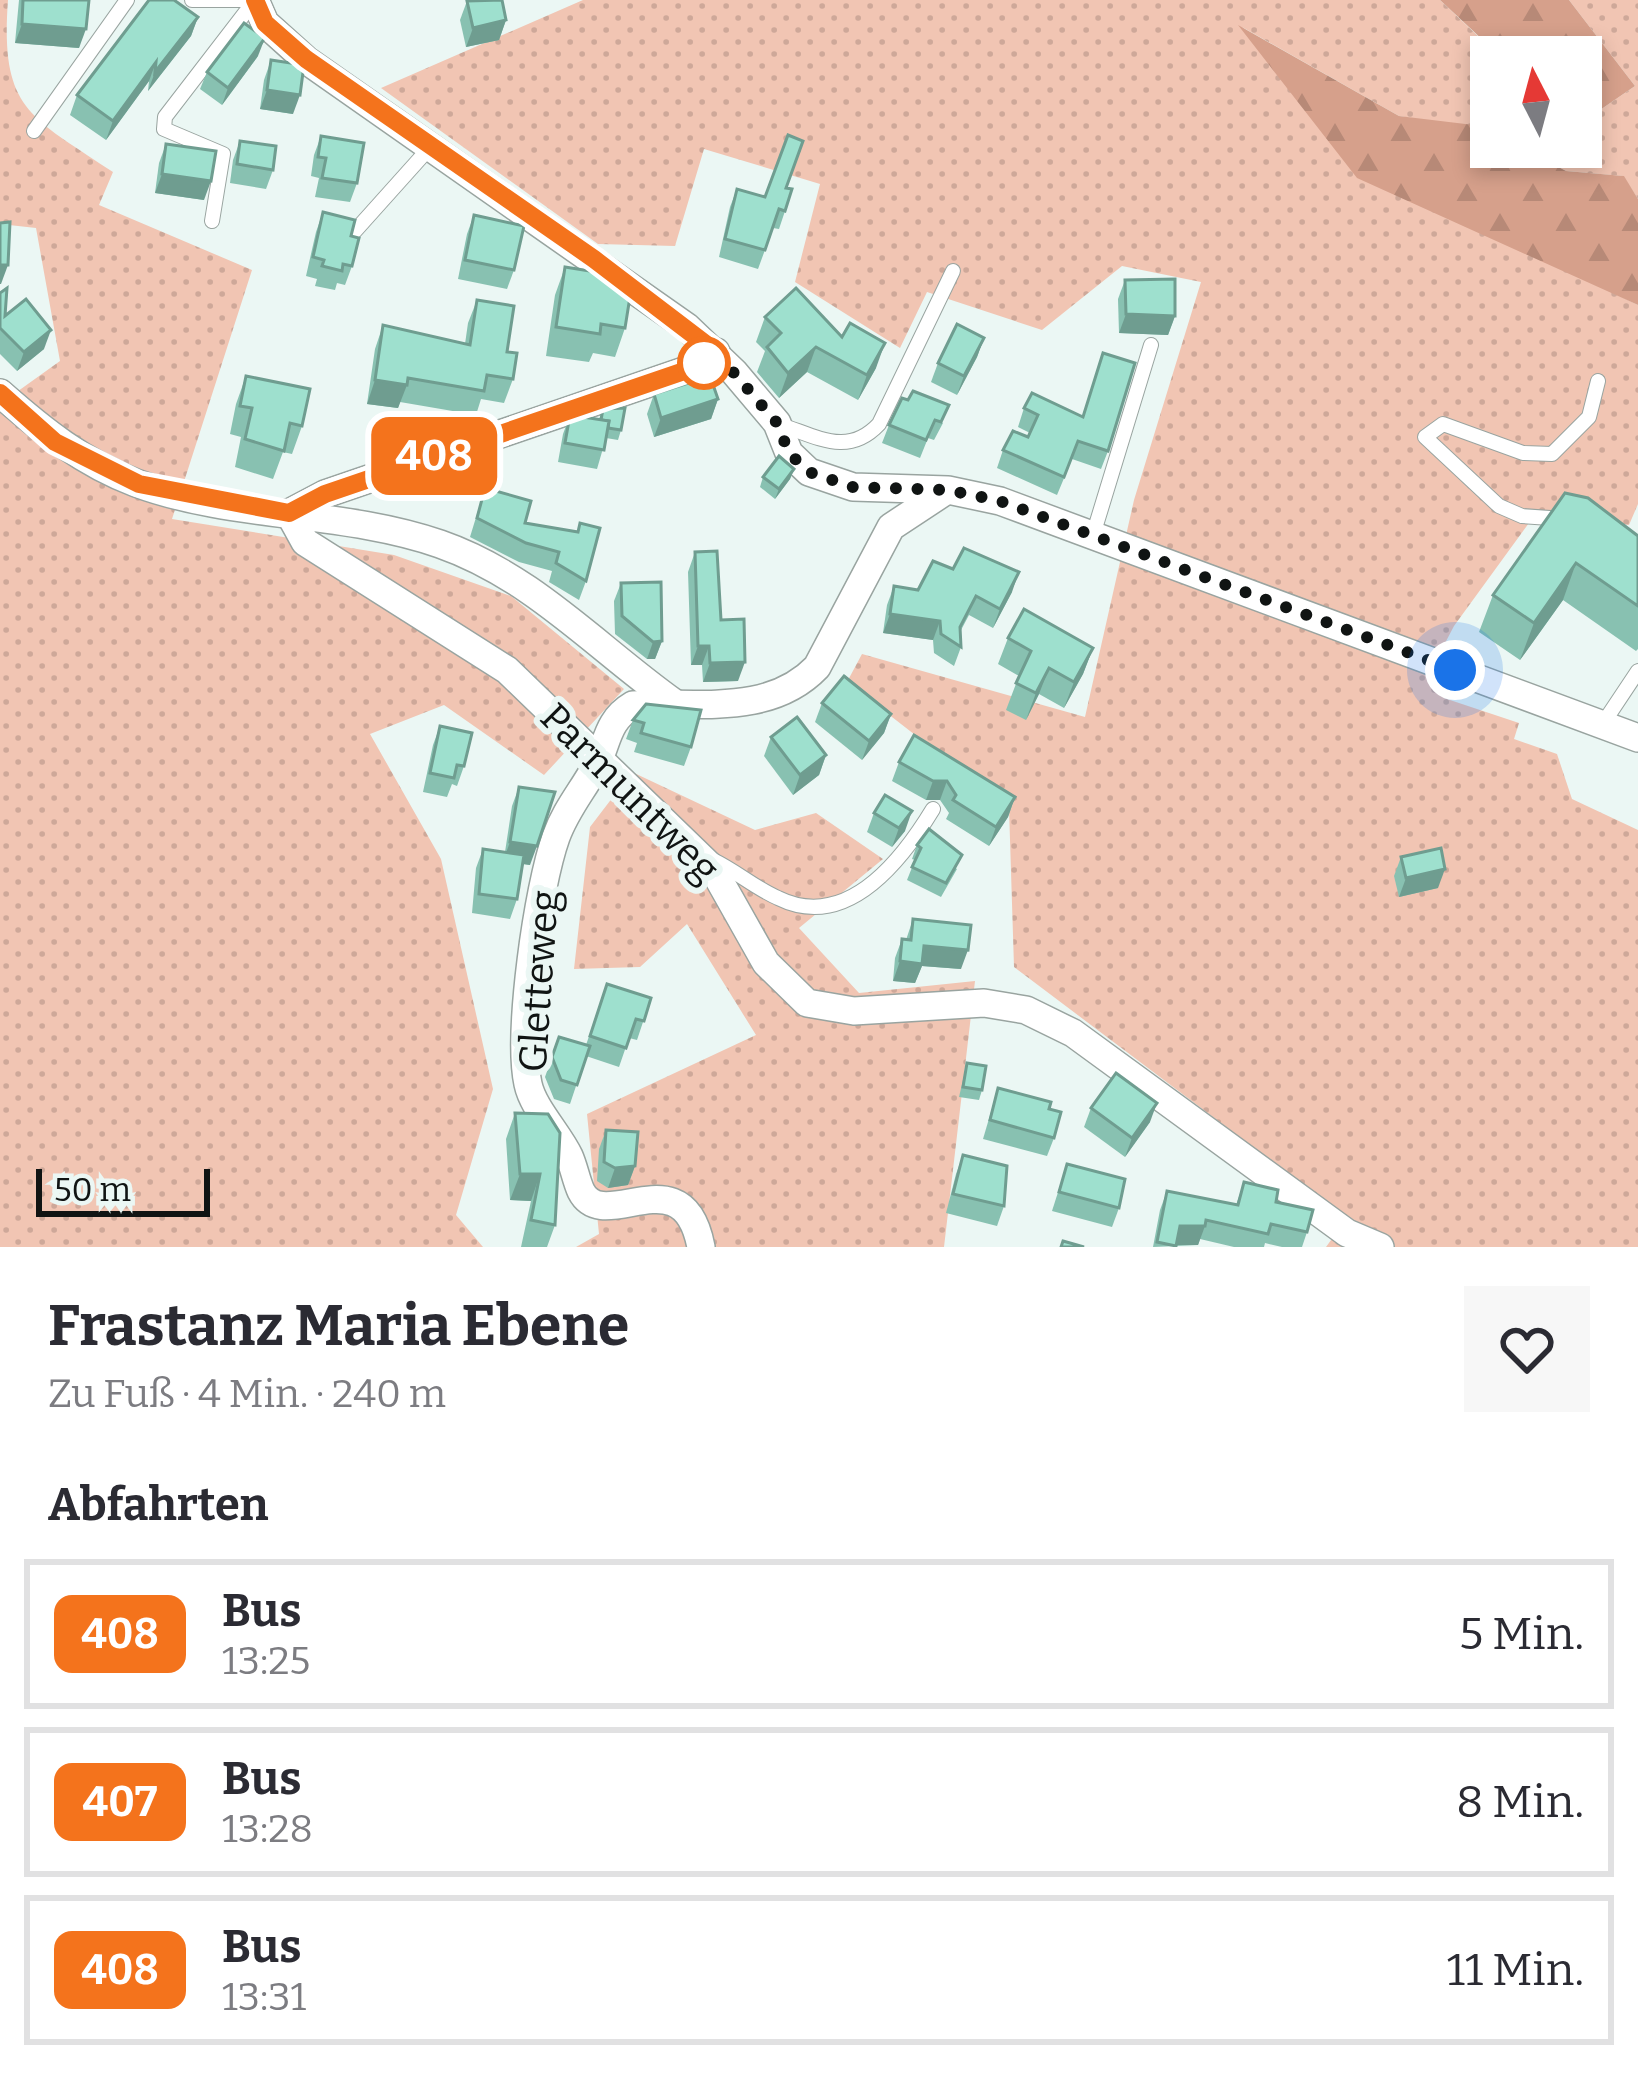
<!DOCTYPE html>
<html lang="de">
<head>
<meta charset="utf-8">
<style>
	:root { --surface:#fff; --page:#f7f7f7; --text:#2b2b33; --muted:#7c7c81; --line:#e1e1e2 }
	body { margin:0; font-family:Bitter,serif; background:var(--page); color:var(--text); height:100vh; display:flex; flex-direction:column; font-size:45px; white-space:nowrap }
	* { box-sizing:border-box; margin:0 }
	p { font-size:39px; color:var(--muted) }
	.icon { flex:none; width:66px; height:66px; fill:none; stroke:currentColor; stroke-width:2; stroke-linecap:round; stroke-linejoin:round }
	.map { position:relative; height:1247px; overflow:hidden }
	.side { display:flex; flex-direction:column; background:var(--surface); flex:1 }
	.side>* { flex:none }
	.badge { padding:0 24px; border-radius:18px; font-size:42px; line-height:78px }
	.needle { width:78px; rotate:354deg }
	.fabs { position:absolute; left:1470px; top:36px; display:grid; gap:24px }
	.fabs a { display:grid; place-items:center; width:132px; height:132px; border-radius:0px; background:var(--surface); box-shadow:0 6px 18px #0003; font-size:60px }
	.scale { position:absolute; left:36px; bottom:30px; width:174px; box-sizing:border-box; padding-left:12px; border:6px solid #101413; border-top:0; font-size:33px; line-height:42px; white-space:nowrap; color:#101413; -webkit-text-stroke:9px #ebf7f4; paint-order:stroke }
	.you { position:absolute; width:60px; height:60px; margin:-30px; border:9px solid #fff; border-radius:50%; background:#1a73e8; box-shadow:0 0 0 18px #1a73e833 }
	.map>.badge { position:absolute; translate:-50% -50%; box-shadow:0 0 0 6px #fff }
	h2 { padding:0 48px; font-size:45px; line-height:108px }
	.round { display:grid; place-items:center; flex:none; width:126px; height:126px; border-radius:0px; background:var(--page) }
	.head { display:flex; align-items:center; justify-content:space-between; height:204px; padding:0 48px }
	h1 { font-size:57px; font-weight:700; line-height:90px }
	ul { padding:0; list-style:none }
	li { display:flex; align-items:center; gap:36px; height:150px; margin:0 24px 18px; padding:0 24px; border:6px solid var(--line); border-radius:0px }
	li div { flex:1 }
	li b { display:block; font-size:45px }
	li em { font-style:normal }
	li .badge { min-width:132px; font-weight:700; text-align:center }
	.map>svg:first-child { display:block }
	.grass { fill:url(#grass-dots) }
	.forest { fill:url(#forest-firs) }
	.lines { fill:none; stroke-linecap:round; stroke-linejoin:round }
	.service-casing { stroke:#99a4a0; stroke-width:16 }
	.minor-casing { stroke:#99a4a0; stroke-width:30 }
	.service { stroke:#fff; stroke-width:14 }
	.minor { stroke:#fff; stroke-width:27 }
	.wall { fill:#88c1b1 }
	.shaded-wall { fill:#6f9d90 }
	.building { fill:#9ee0ce; stroke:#6f9d90; stroke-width:3 }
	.line-casing { stroke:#fff; stroke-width:27 }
	.line { stroke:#f4731c; stroke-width:18 }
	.walk { stroke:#101413; stroke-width:12; stroke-dasharray:0 21.6 }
	.stop-dot { fill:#fff; stroke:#f4731c; stroke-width:6 }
	.labels { text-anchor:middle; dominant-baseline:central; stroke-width:12; stroke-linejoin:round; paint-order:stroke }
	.street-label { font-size:39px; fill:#101413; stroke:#ebf7f4 }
</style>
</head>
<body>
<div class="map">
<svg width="1638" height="1247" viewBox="0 0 1638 1247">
	<defs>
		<pattern id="grass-dots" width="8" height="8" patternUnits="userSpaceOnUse" patternTransform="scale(3)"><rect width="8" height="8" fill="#f1c5b3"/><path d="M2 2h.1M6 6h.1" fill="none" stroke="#cea899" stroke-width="1.8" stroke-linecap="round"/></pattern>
		<pattern id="forest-firs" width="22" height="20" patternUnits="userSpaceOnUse" patternTransform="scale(3)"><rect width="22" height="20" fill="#d6a08b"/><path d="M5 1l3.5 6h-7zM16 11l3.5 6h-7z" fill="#b78977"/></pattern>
	</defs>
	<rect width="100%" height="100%" fill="#ebf7f4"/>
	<g class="grass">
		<path d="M0,0h8c-8,110 22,116 105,172l-14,33 153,65 -80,249 222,36 117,41 113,93 -80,86 -100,-70 -74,29 71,125 52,230 -37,126 27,32h-483v-843l60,-43 -24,-133 -36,-4z"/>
		<polygon points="583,0 1440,0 1500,57 1491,57 1491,131 1399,116 1242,27 1525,250 1638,305 1638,504 1629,525 1537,512 1454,626 1431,670 1449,681 1444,698 1519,723 1514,739 1557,754 1572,799 1638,830 1638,1247 1326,1247 1347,1218 1014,967 1009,808 847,682 862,654 1085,717 1134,500 1201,282 1122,266 1042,330 927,292 900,348 795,282 820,184 704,149 675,246 598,244 381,88"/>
		<polygon points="1569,0 1638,0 1638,199 1623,176 1566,171 1521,147 1581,147 1581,123 1635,86"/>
		<polygon points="632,772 755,830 816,813 883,859 799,928 859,993 975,981 944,1247 576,1247 599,1234 587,1114 756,1035 687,924 640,967 574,969 590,827"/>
	</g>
	<g class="forest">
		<polygon points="1440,0 1569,0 1635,86 1581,123 1581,57 1501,57"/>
		<polygon points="1238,25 1399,116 1482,126 1491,131 1491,147 1521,147 1566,171 1624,176 1638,199 1638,305 1357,178"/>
	</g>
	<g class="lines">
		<defs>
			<g id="service">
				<polyline points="192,0 255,0"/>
				<polyline points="34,131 127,0"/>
				<polyline points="212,221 223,154 164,129 165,117 255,0"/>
				<polyline points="355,231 433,144"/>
				<path d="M781,425c37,12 67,32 98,-1l74,-153"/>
				<polyline points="1564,519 1522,516 1499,506 1425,437 1443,424 1523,453 1552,454 1589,417 1598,381"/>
				<polyline points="1093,535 1151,345"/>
				<polyline points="1602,725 1638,671"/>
				<path d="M713,860c23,11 42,28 65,38 69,34 124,-38 155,-89"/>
			</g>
			<g id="minor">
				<polyline points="255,0 265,23 306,60 687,327 734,372 777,423 789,453 809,472 853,487 948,490 1000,501 1638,738"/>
				<path d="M0,393c42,37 83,70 136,90 97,36 206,27 304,61 92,32 156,103 233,158"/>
				<polyline points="289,513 305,542 507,670 713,869 766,963 807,1003 854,1011 984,1003 1026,1010 1073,1033 1347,1233 1380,1247"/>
				<polyline points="289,513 325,494 693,368 716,352"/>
				<path d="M701,1247c-18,-95 -97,-10 -120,-56 -5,-11 -7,-24 -12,-35 -11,-23 -36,-48 -41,-72 -11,-51 10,-197 28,-247 9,-25 23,-42 36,-64 16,-25 12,-51 41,-68 63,-4 136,12 184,-38l74,-140 53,-35"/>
			</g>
		</defs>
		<use href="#service" class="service-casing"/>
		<use href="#minor" class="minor-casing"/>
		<use href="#service" class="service"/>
		<use href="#minor" class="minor"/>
	</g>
	<g class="wall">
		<polygon points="19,0 89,0 79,48 15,43"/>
		<polygon points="467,1 506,20 499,40 466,47 460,20"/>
		<polygon points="198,17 191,36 148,91 149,81 106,140 70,115 77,95"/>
		<polygon points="258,56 222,105 200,89 207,72"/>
		<polygon points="271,60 293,114 260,109 264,80"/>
		<polygon points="321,136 357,183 350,202 315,197 319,178 311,176 314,155"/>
		<polygon points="240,141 273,170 266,189 230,183 233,160"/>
		<polygon points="166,144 204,200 155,193 159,163"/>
		<polygon points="786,188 785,211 779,229 773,228 758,269 719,257 730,207 737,189 765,197"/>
		<polygon points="323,212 351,236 352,266 345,285 337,283 335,290 315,286 317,279 306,276 316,232"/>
		<polygon points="474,215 514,270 507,289 458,279 467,234"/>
		<polygon points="565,267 625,328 615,357 593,353 589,362 546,356 555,295"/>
		<polygon points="1125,280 1175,316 1168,335 1119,333 1118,299"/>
		<polygon points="0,293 5,316 44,349 17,371 0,354"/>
		<polygon points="477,300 507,352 513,379 504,403 481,399 476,415 400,402 398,408 367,404 375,349 383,325 465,344 468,323"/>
		<polygon points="765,317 842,337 876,368 858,400 807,372 779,398 757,372 765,351 756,342"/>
		<polygon points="984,338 977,357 957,395 931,382 938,363"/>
		<polygon points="246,376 302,426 292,454 283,452 273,479 235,467 241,437 230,434 236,404"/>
		<polygon points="654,394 718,399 711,419 654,437 647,414"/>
		<polygon points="908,400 943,423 934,440 928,438 920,458 882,443 889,425"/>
		<polygon points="1024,408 1108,451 1101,469 1072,459 1057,495 997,468 1003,450 1028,437 1030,433 1018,427"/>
		<polygon points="603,409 621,430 618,440 606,438 597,469 558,462 563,434 570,415 599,419"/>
		<polygon points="794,469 790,479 775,499 760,487 763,477"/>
		<polygon points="485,488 525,523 577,532 580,523 586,581 579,600 549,582 552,571 519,562 470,537"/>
		<polygon points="1638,536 1638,649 1636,651 1563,600 1520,660 1479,632 1493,595"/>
		<polygon points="695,552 721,620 738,681 703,682 702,665 691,665 688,572"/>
		<polygon points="621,583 662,641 655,659 647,659 615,634 614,601"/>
		<polygon points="894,586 918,590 1012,592 993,628 969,615 960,632 961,647 954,666 934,653 933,640 883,633 887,605"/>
		<polygon points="1008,638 1093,648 1083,674 1064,708 1039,694 1026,720 1006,710 1019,676 998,664"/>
		<polygon points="822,703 891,714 884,733 862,760 815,722"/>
		<polygon points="646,704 691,747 684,766 634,752 637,743 626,739 633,720"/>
		<polygon points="440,726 464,766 457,786 452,784 447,797 423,792 433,745"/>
		<polygon points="771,737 826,755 819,775 793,795 764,756"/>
		<polygon points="899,762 1015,797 1008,817 989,846 946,819 949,813 940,800 926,800 892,781"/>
		<polygon points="519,787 530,865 523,864 517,899 510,919 472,913 476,868 483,849 505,852 512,806"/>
		<polygon points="874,813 905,831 892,847 867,832"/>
		<polygon points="917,845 957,869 941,897 907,880 915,860 912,859"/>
		<polygon points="1401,857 1438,888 1399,897 1394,876"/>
		<polygon points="913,919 961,969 922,966 915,983 893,981 895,958 902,939 906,940"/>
		<polygon points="607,984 651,998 637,1040 629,1038 619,1067 586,1056 570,1104 554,1099 545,1077 559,1037 586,1045"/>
		<polygon points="967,1063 982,1090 979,1100 959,1097"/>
		<polygon points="998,1088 1049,1109 1054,1138 1047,1156 983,1139"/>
		<polygon points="1091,1108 1150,1122 1125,1157 1084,1127"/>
		<polygon points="515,1113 555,1225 547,1247 521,1247 531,1201 510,1200 506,1139"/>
		<polygon points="606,1130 635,1166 628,1185 608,1188 597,1181 599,1149"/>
		<polygon points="963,1155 1004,1206 997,1226 946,1213 956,1174"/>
		<polygon points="1067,1164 1119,1208 1112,1227 1052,1211"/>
		<polygon points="1244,1182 1276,1202 1307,1232 1302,1247 1282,1247 1265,1243 1264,1247 1234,1247 1200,1239 1198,1245 1153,1247 1160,1210 1167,1191 1236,1205"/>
	</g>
	<g class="shaded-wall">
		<polygon points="198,17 191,36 148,91 155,72"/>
		<polygon points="506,20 499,40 466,47 473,28"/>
		<polygon points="22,24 86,29 79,48 15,43"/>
		<polygon points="265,38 258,56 222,105 228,88"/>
		<polygon points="156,62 149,81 106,140 113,121"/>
		<polygon points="267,90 300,95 293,114 260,109"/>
		<polygon points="162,174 211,181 204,200 155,193"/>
		<polygon points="0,265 8,265 1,284 0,284"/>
		<polygon points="1126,314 1175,316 1168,335 1119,333"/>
		<polygon points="51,330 44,349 17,371 24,352"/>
		<polygon points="984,338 977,357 957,395 964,376"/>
		<polygon points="885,343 876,368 858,400 867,375"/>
		<polygon points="816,347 807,372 779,398 788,373"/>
		<polygon points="375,380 407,385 398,408 367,404"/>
		<polygon points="718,399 711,419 654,437 661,418"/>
		<polygon points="794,469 790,479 775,499 779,489"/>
		<polygon points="1576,563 1563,600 1520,660 1534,623"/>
		<polygon points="1019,572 1012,592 993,628 1000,609"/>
		<polygon points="890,614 940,621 933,640 883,633"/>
		<polygon points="662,641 655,659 647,659 653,642"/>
		<polygon points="698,646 709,646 702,665 691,665"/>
		<polygon points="1093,648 1083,674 1064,708 1074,682"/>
		<polygon points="745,662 738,681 703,682 710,663"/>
		<polygon points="1049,668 1039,694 1026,720 1036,693"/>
		<polygon points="891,714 884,733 862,760 869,741"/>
		<polygon points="826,755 819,775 793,795 800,775"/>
		<polygon points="933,781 947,781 940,800 926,800"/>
		<polygon points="1015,797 1008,817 989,846 996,827"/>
		<polygon points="912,811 905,831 892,847 899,828"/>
		<polygon points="510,842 537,846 530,865 503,861"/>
		<polygon points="1445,869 1438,888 1399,897 1406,878"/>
		<polygon points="924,946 968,950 961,969 922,966 915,983 893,981 900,961"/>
		<polygon points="1157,1103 1150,1122 1125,1157 1132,1138"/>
		<polygon points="635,1166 628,1185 608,1188 615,1168"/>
		<polygon points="520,1174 540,1174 531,1201 510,1200"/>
		<polygon points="1180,1226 1205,1226 1198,1245 1173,1245"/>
	</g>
	<g class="building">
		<polygon points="23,0 89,0 86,29 22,24"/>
		<polygon points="149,0 174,0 198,17 155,72 156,62 113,121 77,95"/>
		<polygon points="502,0 506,20 473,28 467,1"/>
		<polygon points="244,23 265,38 228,88 207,72"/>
		<polygon points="271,60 304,65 300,95 267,90"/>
		<polygon points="788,135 803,141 786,188 792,189 785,211 779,209 765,250 725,239 737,189 765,197"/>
		<polygon points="321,136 364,143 357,183 322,178 326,158 318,157"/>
		<polygon points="240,141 276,146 273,170 237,164"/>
		<polygon points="166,144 216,151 211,181 162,174"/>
		<polygon points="323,212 355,220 351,236 359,238 352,266 343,264 342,271 322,266 324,260 313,257"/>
		<polygon points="474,215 524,226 514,270 465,260"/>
		<polygon points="10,222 8,265 0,265 0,223"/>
		<polygon points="565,267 633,278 625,328 601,324 600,334 556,327"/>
		<polygon points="1175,279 1175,316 1126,314 1125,280"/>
		<polygon points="7,288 5,316 26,299 51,330 24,352 0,328 0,293"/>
		<polygon points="796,288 842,337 850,323 885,343 867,375 816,347 788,373 767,347 781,333 765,317"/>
		<polygon points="477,300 514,306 507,352 517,353 513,379 487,375 484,391 408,378 407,385 375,380 383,325 470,345"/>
		<polygon points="957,324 984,338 964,376 938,363"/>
		<polygon points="1103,353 1135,363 1108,451 1078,441 1064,477 1003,450 1013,431 1028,437 1038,415 1024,408 1032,393 1083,417"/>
		<polygon points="246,376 310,389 302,426 290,423 284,451 245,439 252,408 240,406"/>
		<polygon points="710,376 718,399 661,418 654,394"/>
		<polygon points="913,391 949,405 941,422 935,420 926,440 889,425 902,398 908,400"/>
		<polygon points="625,408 621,430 608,428 609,421 601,420 603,409"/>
		<polygon points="570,415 609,421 604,450 565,443"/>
		<polygon points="779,456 794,469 779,489 763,477"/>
		<polygon points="485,488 531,501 525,523 578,532 580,523 600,528 586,581 556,563 559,552 526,543 477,518"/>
		<polygon points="1565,493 1588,498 1638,536 1638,606 1576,563 1534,623 1493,595"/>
		<polygon points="964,548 1019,572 1000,609 976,596 960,627 961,647 941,634 940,621 890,614 894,586 918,590 933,561 953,569"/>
		<polygon points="717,551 721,620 744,619 745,662 710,663 709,646 698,646 695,552"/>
		<polygon points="661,582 662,641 653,642 622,616 621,583"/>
		<polygon points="1024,609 1093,648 1074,682 1049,668 1036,693 1016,683 1031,651 1008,638"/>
		<polygon points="844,676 891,714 869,741 822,703"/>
		<polygon points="646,704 701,710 691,747 641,733 644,723 633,720"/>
		<polygon points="797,717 826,755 800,775 771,737"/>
		<polygon points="440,726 472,733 464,766 457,765 454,778 430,773"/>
		<polygon points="914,735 1015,797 996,827 953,800 956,795 947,781 933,781 899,762"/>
		<polygon points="519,787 555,792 537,846 510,842"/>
		<polygon points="885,795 912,811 899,828 874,813"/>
		<polygon points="929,829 962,855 946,883 912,867 921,848 917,845"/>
		<polygon points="1441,848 1445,869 1406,878 1401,857"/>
		<polygon points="483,849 524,855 517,899 479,894"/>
		<polygon points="913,919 971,925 968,950 924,946 922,964 900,961 902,939 911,940"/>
		<polygon points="607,984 651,998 644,1021 636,1019 626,1048 590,1036"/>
		<polygon points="559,1037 590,1046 577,1085 561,1080 552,1057"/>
		<polygon points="967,1063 986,1066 982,1090 963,1087"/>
		<polygon points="1116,1073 1157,1103 1132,1138 1091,1108"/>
		<polygon points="998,1088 1051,1102 1049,1109 1061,1112 1054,1138 990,1120"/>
		<polygon points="515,1113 548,1114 560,1133 555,1225 531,1220 540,1174 520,1174"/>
		<polygon points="606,1130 638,1132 635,1166 615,1168 604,1162"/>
		<polygon points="963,1155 1007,1166 1004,1206 953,1194"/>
		<polygon points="1067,1164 1125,1179 1119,1208 1059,1192"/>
		<polygon points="1244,1182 1278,1190 1276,1202 1313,1210 1307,1232 1271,1224 1268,1234 1206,1220 1205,1226 1180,1226 1176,1246 1157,1242 1167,1191 1238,1205"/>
		<polygon points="1063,1241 1084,1247 1061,1247"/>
	</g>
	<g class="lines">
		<defs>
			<polyline id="line" points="0,393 55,442 139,484 289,513 325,494 693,368 716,352 594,259 306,59 265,23 255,0"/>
		</defs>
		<use href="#line" class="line-casing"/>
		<use href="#line" class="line"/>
		<polyline class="walk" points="704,363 716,352 777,423 789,453 809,472 853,487 948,490 1000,501 1455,670"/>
	</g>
	<circle class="stop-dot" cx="704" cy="363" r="24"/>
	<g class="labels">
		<g class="street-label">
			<text transform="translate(630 793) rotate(45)">Parmuntweg</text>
			<text transform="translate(539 981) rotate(-86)">Gletteweg</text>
		</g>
	</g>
</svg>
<div class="fabs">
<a><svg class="needle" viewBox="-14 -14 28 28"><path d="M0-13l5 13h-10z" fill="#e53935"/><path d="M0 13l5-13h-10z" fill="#7c7c81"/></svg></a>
</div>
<div class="scale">50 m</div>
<div class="you" style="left:1455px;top:670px"></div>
<b class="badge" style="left:434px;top:456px;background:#f4731c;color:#fff">408</b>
</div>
<section class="side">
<div class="head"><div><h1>Frastanz Maria Ebene</h1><p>Zu Fuß · 4 Min. · 240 m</p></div><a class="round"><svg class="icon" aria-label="heart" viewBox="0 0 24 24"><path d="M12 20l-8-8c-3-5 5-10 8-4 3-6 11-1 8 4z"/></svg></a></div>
<h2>Abfahrten</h2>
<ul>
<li><span class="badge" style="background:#f4731c;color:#fff">408</span><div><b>Bus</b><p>13:25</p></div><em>5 Min.</em></li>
<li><span class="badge" style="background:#f4731c;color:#fff">407</span><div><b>Bus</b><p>13:28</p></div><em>8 Min.</em></li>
<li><span class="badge" style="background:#f4731c;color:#fff">408</span><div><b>Bus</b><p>13:31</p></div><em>11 Min.</em></li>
</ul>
</section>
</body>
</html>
